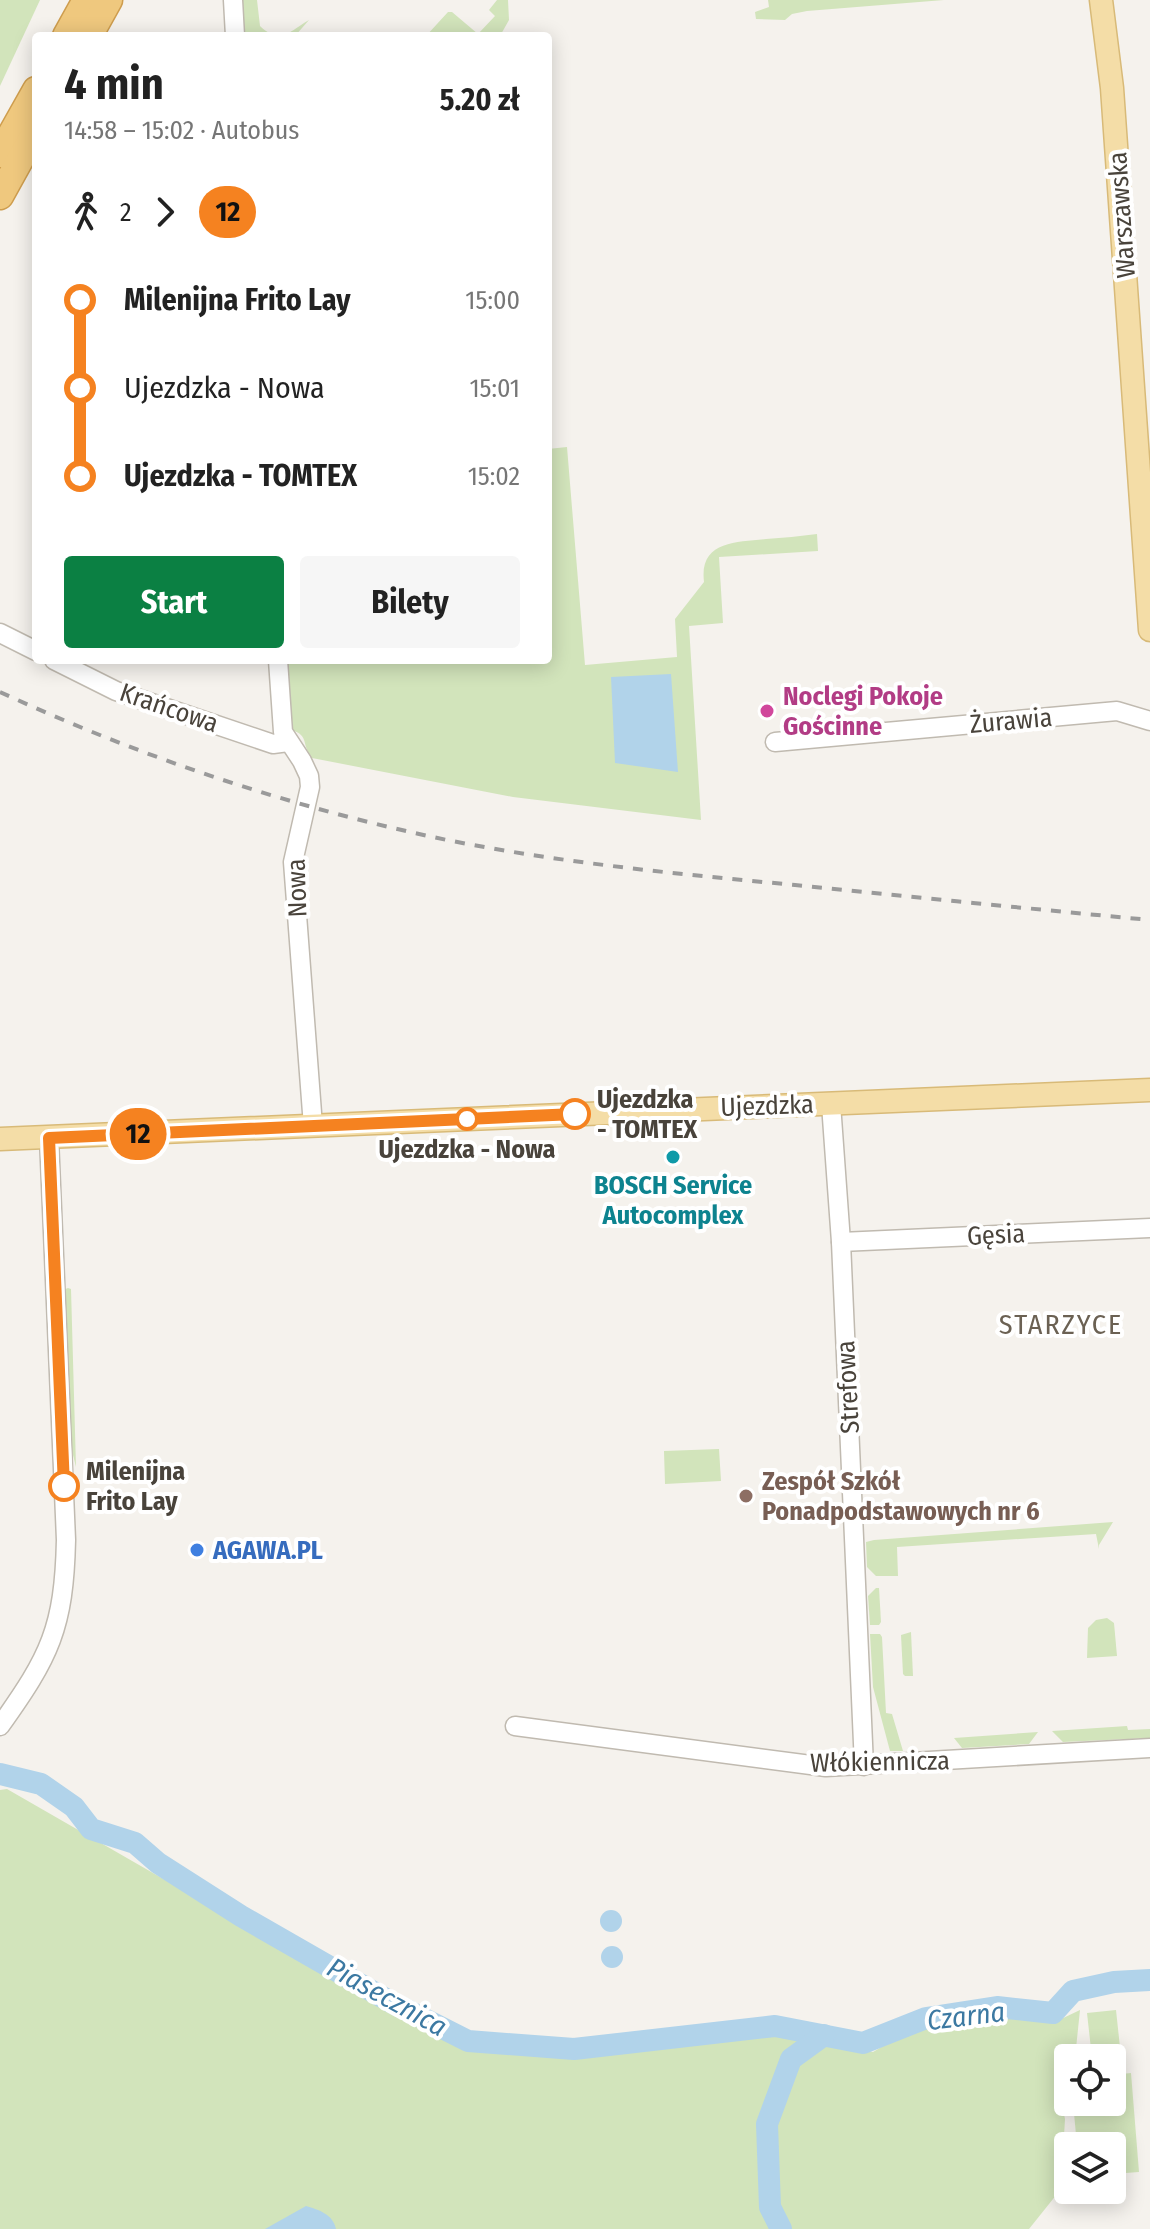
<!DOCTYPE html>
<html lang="pl">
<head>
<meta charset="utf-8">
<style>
	:root { --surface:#fff; --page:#f6f6f6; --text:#222; --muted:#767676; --accent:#0b8043 }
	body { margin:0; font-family:"Fira Sans Condensed",sans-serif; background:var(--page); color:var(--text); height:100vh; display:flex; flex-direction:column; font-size:30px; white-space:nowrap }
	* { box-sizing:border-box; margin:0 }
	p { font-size:26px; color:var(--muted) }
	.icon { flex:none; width:44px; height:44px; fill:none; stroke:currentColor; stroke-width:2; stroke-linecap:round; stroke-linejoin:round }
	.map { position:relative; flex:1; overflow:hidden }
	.details { position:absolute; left:32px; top:32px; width:520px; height:632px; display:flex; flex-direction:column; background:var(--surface); border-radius:8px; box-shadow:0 4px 20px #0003 }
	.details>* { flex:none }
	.badge { padding:0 16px; border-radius:26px; font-size:28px; line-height:52px }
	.tools { position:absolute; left:1054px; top:2044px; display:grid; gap:16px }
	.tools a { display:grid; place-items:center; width:72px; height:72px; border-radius:8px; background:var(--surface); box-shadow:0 4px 20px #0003; font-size:40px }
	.map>.badge { position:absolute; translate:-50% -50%; box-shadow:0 0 0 4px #fff }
	.legs { display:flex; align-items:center; gap:12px; height:88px; padding:0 32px; font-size:26px }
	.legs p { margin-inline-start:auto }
	.summary { display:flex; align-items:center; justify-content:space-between; height:136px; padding:0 32px }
	h1 { font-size:44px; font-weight:700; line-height:60px }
	.primary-button { display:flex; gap:16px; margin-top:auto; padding:16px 32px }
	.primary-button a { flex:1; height:92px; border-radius:8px; background:var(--accent); color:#fff; font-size:32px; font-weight:700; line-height:92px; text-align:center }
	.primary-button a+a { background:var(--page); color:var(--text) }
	ul { padding:0 32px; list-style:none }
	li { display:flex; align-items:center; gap:28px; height:88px; font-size:30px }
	li i { display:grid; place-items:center; width:12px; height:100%; margin:0 10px; background:currentColor }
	li i::after { content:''; width:20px; height:20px; margin:-10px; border:6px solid; border-radius:50%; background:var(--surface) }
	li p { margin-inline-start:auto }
	li:first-child i { background:linear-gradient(#0000 50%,currentColor 0) }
	li:last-child i { background:linear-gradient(currentColor 50%,#0000 0) }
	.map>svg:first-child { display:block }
	.green { fill:#d2e4bb }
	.water { fill:#b1d3ea }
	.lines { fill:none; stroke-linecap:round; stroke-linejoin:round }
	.river { stroke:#b1d3ea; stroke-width:22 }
	.minor-casing { stroke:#c0bab0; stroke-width:21 }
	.major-casing { stroke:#d8ba78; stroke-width:25 }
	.highway-casing { stroke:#ce9d4e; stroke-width:29 }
	.minor { stroke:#fff; stroke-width:18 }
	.major { stroke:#f4dda7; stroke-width:22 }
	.highway { stroke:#efc87e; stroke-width:26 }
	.rail { stroke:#9a9a9a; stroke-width:4; stroke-dasharray:10 10; stroke-linecap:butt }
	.line-1-casing { stroke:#fff; stroke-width:18 }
	.line-1 { stroke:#f58220; stroke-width:12 }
	.hotel-dot { fill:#d1479c; stroke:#fff; stroke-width:3 }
	.stop-1-dot { fill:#fff; stroke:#f58220; stroke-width:4 }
	.culture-dot { fill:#0f9aa8; stroke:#fff; stroke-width:3 }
	.education-dot { fill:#8d6e63; stroke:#fff; stroke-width:3 }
	.shop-dot { fill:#3f7fe0; stroke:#fff; stroke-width:3 }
	.labels { text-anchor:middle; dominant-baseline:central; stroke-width:8; stroke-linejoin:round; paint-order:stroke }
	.street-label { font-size:26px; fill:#49433b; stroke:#fff }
	.hotel-label { font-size:26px; font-weight:bold; fill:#b23c85; stroke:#fff; text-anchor:start }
	.stop-label { font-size:26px; font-weight:bold; fill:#49433b; stroke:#fff; text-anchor:start }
	.culture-label { font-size:26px; font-weight:bold; fill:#0d838f; stroke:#fff }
	.education-label { font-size:26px; font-weight:bold; fill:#785e54; stroke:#fff; text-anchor:start }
	.shop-label { font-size:26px; font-weight:bold; fill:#366cbe; stroke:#fff; text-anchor:start }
	.neighbourhood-label { font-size:28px; letter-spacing:2px; fill:#6b6153; stroke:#fff }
	.water-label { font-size:28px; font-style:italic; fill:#3c79a2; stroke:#fff }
</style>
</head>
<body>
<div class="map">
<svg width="1150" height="2229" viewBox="0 0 1150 2229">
	<rect width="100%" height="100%" fill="#f5f2ed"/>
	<g class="green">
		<polygon points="0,0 40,0 0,86"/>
		<path d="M238,0h19l3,26c21,20 31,4 49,-6l-14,16h-55z"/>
		<polygon points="497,0 508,0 509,20 500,36 426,36 448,12 452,12 478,34 495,16 489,10"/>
		<polygon points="768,0 944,0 807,11 792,14 785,20 756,19 755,12 769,7"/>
		<path d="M567,447l18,218 92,-8 -2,-38 29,-37c-5,-41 32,-40 62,-43 17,-1 34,-3 51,-5l1,17 -99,6 4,66 -34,3 12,194 -188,-23 -201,-39c-12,-15 -1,-24 -25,-29l-5,-69h266v-211z"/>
		<polygon points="68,1288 71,1289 76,1467 69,1439 63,1290"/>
		<polygon points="719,1449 721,1481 665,1484 664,1451"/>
		<polygon points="1113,1522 1099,1545 1099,1549 1096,1534 897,1547 898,1576 876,1576 867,1567 866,1542 874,1540"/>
		<polygon points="876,1588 879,1588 881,1622 879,1625 870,1625 868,1596"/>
		<polygon points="1107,1618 1114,1623 1117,1656 1087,1658 1088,1628 1096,1620"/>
		<polygon points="911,1632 913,1676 905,1676 903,1674 901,1635"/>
		<polygon points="870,1634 880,1634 882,1637 886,1713 892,1714 903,1751 890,1751 873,1687"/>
		<polygon points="1127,1726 1128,1730 1150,1729 1150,1738 1063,1742 1052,1731"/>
		<polygon points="1038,1732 1029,1744 962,1748 954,1738"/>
		<polygon points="7,1789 372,1999 467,2044 573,2051 744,2033 816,2040 873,2052 903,2034 998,2014 1057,2021 1080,2010 1075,2058 1068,2058 1068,2066 1054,2067 1065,2119 1061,2189 1029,2229 0,2229 0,1790"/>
		<polygon points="1116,2010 1122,2066 1112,2067 1112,2058 1092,2058 1087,2013"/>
		<polygon points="1131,2073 1139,2172 1112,2174 1112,2146 1077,2146 1073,2102 1112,2102 1112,2075"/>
	</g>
	<g class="water">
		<polygon points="671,674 678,772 615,763 611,677"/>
		<circle cx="611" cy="1921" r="11"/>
		<circle cx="612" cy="1957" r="11"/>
		<path d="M306,2206c13,4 27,8 30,23h-71z"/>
	</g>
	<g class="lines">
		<g class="river">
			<polyline points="0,1774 41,1784 74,1807 91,1829 135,1843 158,1863 241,1916 391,2002 468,2041 574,2049 775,2026 863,2043 926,2018 997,2007 1053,2013 1073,1991 1114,1982 1150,1980"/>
			<polyline points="781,2229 770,2207 767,2124 791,2059 824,2035"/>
		</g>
		<defs>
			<g id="minor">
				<polyline points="233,0 235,36"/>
				<polyline points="0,633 36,651"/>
				<polyline points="54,660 116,691 273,744 288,742"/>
				<polyline points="278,660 283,732 302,761 309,776 310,787 293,862 313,1126"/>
				<polyline points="775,742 1117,711 1150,721"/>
				<polyline points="831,1104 841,1242 864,1766"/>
				<polyline points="841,1242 1150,1228"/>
				<path d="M0,1726c50,-70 64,-98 66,-186l-17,-402"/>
				<polyline points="515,1726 826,1767 1150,1748"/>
			</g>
			<g id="major">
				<polyline points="1101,0 1112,88 1150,630"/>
				<polyline points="0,1139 1150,1090"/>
			</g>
			<g id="highway">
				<polyline points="66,36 86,0"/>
				<polyline points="89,36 109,0"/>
				<polyline points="0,154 36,90"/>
				<polyline points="0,196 36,131"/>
			</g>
		</defs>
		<use href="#minor" class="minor-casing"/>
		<use href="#major" class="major-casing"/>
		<use href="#highway" class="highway-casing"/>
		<use href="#minor" class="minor"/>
		<use href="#major" class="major"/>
		<use href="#highway" class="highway"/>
		<path class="rail" d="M0,692c143,66 293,116 447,148 115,23 231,34 348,45 118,12 237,24 355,35"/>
	</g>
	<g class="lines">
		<defs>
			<polyline id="line-1" points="64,1486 49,1138 575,1114"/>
		</defs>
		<use href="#line-1" class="line-1-casing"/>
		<use href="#line-1" class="line-1"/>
	</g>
	<circle class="hotel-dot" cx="767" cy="711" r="8"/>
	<g class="stop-1-dot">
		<circle cx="575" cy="1114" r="14"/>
		<circle cx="467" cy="1119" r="10"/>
		<circle cx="64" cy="1486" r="14"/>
	</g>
	<circle class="culture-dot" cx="673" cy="1157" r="8"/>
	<circle class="education-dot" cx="746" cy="1496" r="8"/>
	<circle class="shop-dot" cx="197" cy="1550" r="8"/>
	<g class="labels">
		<g class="street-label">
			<text transform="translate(1122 215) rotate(-94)">Warszawska</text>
			<text transform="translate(169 708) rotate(19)">Krańcowa</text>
			<text transform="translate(1011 721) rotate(-5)">Żurawia</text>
			<text transform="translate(297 888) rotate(-92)">Nowa</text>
			<text transform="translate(767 1106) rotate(-2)">Ujezdzka</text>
			<text transform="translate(996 1235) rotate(-3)">Gęsia</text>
			<text transform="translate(848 1387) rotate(-93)">Strefowa</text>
			<text transform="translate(880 1762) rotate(-1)">Włókiennicza</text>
		</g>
		<g class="hotel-label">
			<text x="783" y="696">Noclegi Pokoje<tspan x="783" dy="30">Gościnne</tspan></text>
		</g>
		<g class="stop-label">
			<text x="597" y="1099">Ujezdzka<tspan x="597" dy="30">- TOMTEX</tspan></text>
			<text x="467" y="1149" text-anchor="middle">Ujezdzka - Nowa</text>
			<text x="86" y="1471">Milenijna<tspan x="86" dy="30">Frito Lay</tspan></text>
		</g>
		<g class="culture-label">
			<text x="673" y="1185">BOSCH Service<tspan x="673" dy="30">Autocomplex</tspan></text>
		</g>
		<g class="education-label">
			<text x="762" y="1481">Zespół Szkół<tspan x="762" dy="30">Ponadpodstawowych nr 6</tspan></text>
		</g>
		<g class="shop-label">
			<text x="213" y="1550">AGAWA.PL</text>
		</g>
		<g class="neighbourhood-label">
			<text x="1061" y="1324">STARZYCE</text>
		</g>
		<g class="water-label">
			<text transform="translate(387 1997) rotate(29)">Piasecznica</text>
			<text transform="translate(966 2016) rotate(-7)">Czarna</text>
		</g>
	</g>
</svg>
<div class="tools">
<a><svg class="icon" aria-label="locate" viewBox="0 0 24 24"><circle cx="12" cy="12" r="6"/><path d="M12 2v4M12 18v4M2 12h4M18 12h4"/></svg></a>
<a><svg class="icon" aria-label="layers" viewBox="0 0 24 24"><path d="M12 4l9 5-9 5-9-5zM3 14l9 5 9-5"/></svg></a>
</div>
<b class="badge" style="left:138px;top:1134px;background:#f58220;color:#111">12</b>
<section class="details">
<div class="summary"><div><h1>4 min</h1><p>14:58 – 15:02 · Autobus</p></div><b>5.20 zł</b></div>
<div class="legs"><svg class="icon" aria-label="walk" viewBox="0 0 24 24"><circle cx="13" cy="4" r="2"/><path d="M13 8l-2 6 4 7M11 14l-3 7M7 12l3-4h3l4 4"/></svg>2<svg class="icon" aria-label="forward" viewBox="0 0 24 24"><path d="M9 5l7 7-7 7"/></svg><b class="badge" style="background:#f58220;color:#111">12</b></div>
<ul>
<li><i style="color:#f58220"></i><b>Milenijna Frito Lay</b><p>15:00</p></li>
<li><i style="color:#f58220"></i><span>Ujezdzka - Nowa</span><p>15:01</p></li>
<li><i style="color:#f58220"></i><b>Ujezdzka - TOMTEX</b><p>15:02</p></li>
</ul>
<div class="primary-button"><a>Start</a><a>Bilety</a></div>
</section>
</div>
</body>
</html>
